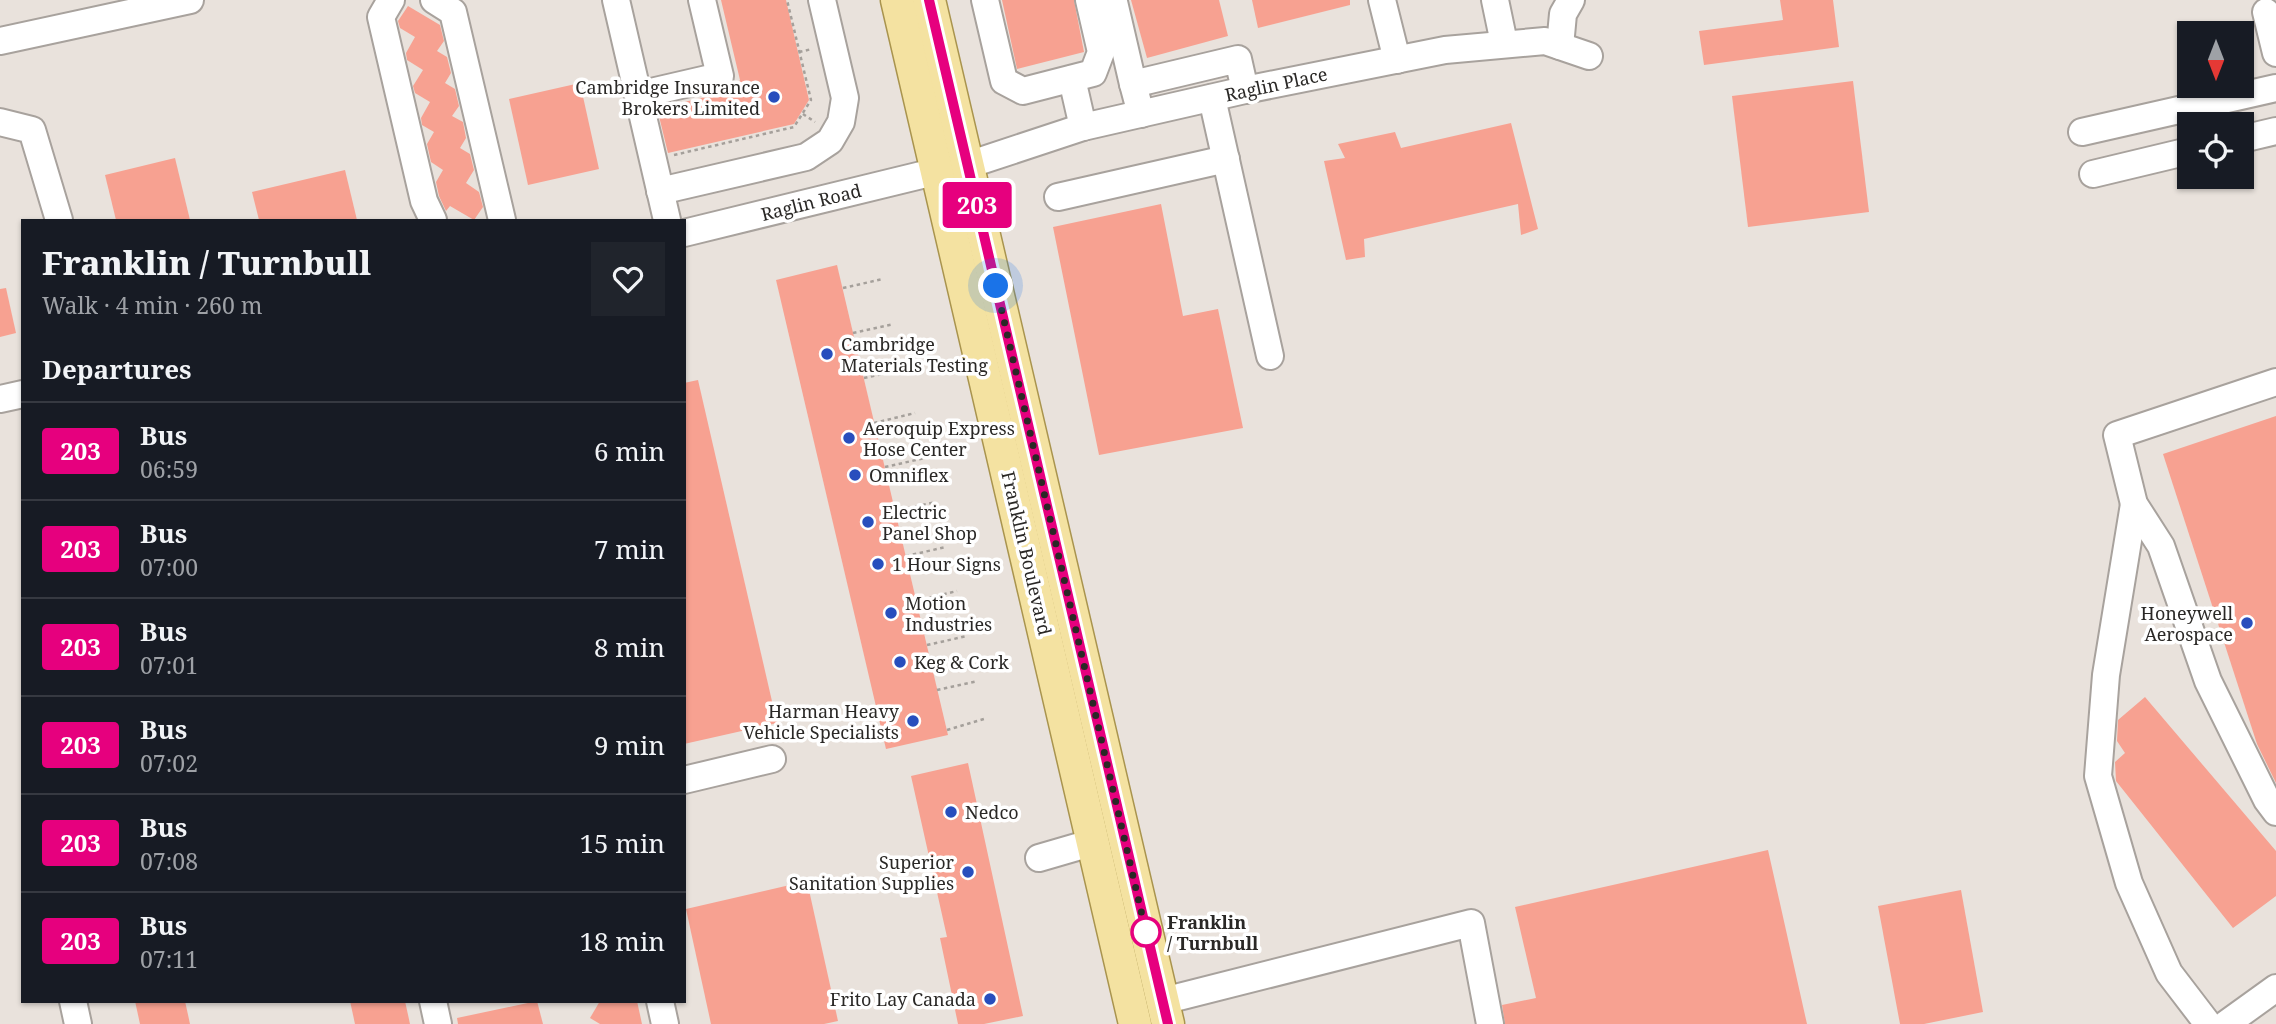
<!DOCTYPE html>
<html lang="en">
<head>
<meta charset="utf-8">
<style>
	:root { --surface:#171b24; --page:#20242c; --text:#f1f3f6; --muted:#9ea1a6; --line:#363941 }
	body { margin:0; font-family:"Noto Serif",serif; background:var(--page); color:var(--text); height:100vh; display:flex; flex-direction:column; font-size:26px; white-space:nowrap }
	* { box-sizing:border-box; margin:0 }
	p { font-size:23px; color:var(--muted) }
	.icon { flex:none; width:38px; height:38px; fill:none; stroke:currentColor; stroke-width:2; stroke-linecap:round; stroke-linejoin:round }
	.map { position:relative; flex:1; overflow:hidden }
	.panel { position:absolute; left:21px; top:219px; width:665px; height:784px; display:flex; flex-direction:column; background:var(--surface); border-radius:0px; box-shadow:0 2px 5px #0004 }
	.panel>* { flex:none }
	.badge { padding:0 14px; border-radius:5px; font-size:24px; line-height:46px }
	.needle { width:46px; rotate:180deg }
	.tools { position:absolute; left:2177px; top:21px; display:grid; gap:14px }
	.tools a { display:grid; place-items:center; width:77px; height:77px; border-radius:0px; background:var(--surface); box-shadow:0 2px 5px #0004; font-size:35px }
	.you { position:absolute; width:35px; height:35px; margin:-18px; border:5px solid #fff; border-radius:50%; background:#1a73e8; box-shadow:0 0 0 10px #1a73e833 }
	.map>.badge { position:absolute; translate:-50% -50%; box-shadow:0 0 0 4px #fff }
	h2 { padding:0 21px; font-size:26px; line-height:63px }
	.round { display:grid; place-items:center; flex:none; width:74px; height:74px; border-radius:0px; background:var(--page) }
	.headline { display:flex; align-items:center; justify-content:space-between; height:119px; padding:0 21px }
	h1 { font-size:33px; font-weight:800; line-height:52px }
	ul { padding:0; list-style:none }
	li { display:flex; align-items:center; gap:21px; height:98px; padding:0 21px; border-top:2px solid var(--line) }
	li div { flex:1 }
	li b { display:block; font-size:26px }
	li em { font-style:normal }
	li .badge { min-width:77px; font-weight:700; text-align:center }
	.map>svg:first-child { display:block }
	.building { fill:#f7a191 }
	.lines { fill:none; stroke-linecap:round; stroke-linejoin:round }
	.minor-casing { stroke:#a8a29d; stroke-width:30 }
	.major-casing { stroke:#a9944e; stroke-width:35 }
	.path { stroke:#a5a09b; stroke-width:2.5; stroke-dasharray:3.5 3.5; stroke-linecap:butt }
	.minor { stroke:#fff; stroke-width:26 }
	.major { stroke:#f4e2a1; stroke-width:32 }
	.line-casing { stroke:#fff; stroke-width:16 }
	.line { stroke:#e6007e; stroke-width:10 }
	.walk { stroke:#2a2826; stroke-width:7; stroke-dasharray:0 12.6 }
	.poi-dot { fill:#284ebd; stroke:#fff; stroke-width:2.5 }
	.stop-dot { fill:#fff; stroke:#e6007e; stroke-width:3.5 }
	.labels { text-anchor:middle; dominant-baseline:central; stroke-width:7; stroke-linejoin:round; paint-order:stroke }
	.street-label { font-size:18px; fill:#2a2826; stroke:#fff }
	.poi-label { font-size:18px; fill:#2a2826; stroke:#fff; text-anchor:start }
	.stop-label { font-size:18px; font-weight:bold; fill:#2a2826; stroke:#fff; text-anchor:start }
</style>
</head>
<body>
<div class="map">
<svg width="2276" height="1024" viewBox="0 0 2276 1024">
	<rect width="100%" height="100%" fill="#e9e2dc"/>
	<g class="building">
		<polygon points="721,0 786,0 809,100 794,124 668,153 657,108 733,91 740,80"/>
		<polygon points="1002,0 1074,0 1084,52 1017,69"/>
		<polygon points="1131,0 1219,0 1228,36 1147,58"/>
		<polygon points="1252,0 1350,0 1350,5 1258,28"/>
		<polygon points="1780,0 1833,0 1839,47 1704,65 1699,31 1783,20"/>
		<polygon points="408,6 440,25 444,41 437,51 447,57 451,73 445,83 455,89 459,106 452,116 463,122 466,138 460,148 470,154 474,170 466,183 479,192 483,207 474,220 450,206 446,211 439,196 436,182 443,170 431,162 427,144 434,132 422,125 421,118 430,102 415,93 413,86 423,70 407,60 406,53 415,37 400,28 398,21"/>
		<polygon points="1853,81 1869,212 1748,227 1732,96"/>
		<polygon points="580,83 599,169 528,185 509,99"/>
		<polygon points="1511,123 1538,229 1521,235 1518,204 1364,239 1365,257 1346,260 1324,161 1345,158 1338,144 1395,132 1401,148"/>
		<polygon points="175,158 190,220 116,220 105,175"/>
		<polygon points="345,170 357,220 259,220 252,192"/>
		<polygon points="1161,204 1183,316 1218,309 1243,428 1099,455 1053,227"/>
		<polygon points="837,265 948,735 886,749 776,280"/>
		<polygon points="6,288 16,333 0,337 0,289"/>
		<polygon points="698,380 777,723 684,744 684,383"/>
		<polygon points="2276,416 2276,783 2257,744 2163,454"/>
		<polygon points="2145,697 2276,851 2276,896 2233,928 2116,781 2115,762 2125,753 2117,741 2118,720"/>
		<polygon points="968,763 1023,1016 984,1024 958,1024 940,938 947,937 911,776"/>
		<polygon points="1768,850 1807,1024 1505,1024 1502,1005 1536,998 1515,907"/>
		<polygon points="807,881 838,1021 824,1024 711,1024 686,909"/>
		<polygon points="1961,890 1983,1012 1924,1024 1900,1024 1878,906"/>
		<polygon points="135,1001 185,1001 190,1024 140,1024"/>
		<polygon points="350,1001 405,1001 410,1024 355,1024"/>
		<polygon points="537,1001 543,1024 458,1024 457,1018"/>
		<polygon points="600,1001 637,1001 642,1024 600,1024 590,1018"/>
	</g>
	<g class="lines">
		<defs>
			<g id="minor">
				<polyline points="391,0 381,17 424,201 433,220"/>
				<polyline points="434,0 453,12 502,220"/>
				<polyline points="616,0 667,220"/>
				<polyline points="985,0 1004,81 1023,91 1093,73 1101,52 1089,0"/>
				<polyline points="1382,0 1397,60"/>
				<polyline points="1495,0 1504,43"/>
				<polyline points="1114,2 1133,84"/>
				<polyline points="2266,12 2276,53"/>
				<polyline points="0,41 190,0"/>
				<polyline points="1560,46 1563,14 1571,0"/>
				<polyline points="1072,79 1083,127"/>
				<polyline points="638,95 720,76 702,0"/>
				<polyline points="1212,98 1270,356"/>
				<polyline points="1141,114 1133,84 1238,59 1245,90"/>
				<polyline points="0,122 32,130 59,220"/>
				<polyline points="2082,132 2276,88"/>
				<polyline points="2242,139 2276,131"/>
				<polyline points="968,165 1083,127 1245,90 1445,50 1545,41 1589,56"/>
				<polyline points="2093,174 2189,151"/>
				<polyline points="660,191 806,157 830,141 841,122 845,98 822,0"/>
				<polyline points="1058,197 1226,159"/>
				<polyline points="684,233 938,171"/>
				<polyline points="2276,382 2117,435 2134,504 2161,546 2208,681 2267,800 2276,812"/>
				<polyline points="0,399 23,394"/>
				<polyline points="2134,504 2106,675 2098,776 2129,883 2169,973 2208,1024"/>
				<polyline points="684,780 772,759"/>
				<polyline points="1039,858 1094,842"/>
				<polyline points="73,1001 78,1024"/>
				<polyline points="433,1001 438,1024"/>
				<polyline points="660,1001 665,1024"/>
				<polyline points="1163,1001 1471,923 1490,1024"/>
				<polyline points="2226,1024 2276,988"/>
			</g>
			<g id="major">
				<polyline points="897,0 1135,1024"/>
				<polyline points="929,0 1168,1024"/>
			</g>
		</defs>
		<use href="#minor" class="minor-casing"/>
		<use href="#major" class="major-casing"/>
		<g class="path">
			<polyline points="799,52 812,49"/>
			<polyline points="803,114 815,122"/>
			<polyline points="674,155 794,127 811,100 787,0"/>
			<polyline points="843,288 883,279"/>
			<polyline points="853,333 894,324"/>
			<polyline points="864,378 904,369"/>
			<polyline points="874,423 915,413"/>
			<polyline points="885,467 925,458"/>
			<polyline points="895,511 936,502"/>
			<polyline points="906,556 946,547"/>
			<polyline points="916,601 957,591"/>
			<polyline points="927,645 967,636"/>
			<polyline points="937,690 978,681"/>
			<polyline points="947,730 987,718"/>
			<polyline points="1171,925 1174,938"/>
		</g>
		<use href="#minor" class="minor"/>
		<use href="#major" class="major"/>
	</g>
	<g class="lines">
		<defs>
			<polyline id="line" points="929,0 1168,1024"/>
		</defs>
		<use href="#line" class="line-casing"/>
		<use href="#line" class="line"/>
		<polyline class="walk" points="996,286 1146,932"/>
	</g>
	<g class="poi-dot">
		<circle cx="774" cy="97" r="7"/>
		<circle cx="827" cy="354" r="7"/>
		<circle cx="849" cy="438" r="7"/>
		<circle cx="855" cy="475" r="7"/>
		<circle cx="868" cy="522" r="7"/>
		<circle cx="878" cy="564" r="7"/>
		<circle cx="891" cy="613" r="7"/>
		<circle cx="2247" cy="623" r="7"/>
		<circle cx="900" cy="662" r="7"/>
		<circle cx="913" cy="721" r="7"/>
		<circle cx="951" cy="812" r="7"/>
		<circle cx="968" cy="872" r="7"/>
		<circle cx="990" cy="999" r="7"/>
	</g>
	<circle class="stop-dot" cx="1146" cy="932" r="14"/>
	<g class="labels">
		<g class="street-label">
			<text transform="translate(1276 84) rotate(-12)">Raglin Place</text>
			<text transform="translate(811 202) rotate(-14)">Raglin Road</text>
			<text transform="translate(1027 553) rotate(77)">Franklin Boulevard</text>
		</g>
		<g class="poi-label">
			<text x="760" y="87" text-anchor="end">Cambridge Insurance<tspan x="760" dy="21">Brokers Limited</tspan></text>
			<text x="841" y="344">Cambridge<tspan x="841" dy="21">Materials Testing</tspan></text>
			<text x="863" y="428">Aeroquip Express<tspan x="863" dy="21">Hose Center</tspan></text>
			<text x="869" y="475">Omniflex</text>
			<text x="882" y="512">Electric<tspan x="882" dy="21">Panel Shop</tspan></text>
			<text x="892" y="564">1 Hour Signs</text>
			<text x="905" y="603">Motion<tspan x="905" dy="21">Industries</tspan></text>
			<text x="2233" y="613" text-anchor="end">Honeywell<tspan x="2233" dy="21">Aerospace</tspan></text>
			<text x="914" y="662">Keg &amp; Cork</text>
			<text x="899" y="711" text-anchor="end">Harman Heavy<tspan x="899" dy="21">Vehicle Specialists</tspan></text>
			<text x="965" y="812">Nedco</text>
			<text x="954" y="862" text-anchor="end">Superior<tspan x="954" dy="21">Sanitation Supplies</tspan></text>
			<text x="976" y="999" text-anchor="end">Frito Lay Canada</text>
		</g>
		<g class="stop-label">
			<text x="1167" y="922">Franklin<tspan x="1167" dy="21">/ Turnbull</tspan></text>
		</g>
	</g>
</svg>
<div class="tools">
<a><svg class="needle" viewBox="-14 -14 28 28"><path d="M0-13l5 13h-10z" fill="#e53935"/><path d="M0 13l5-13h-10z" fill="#9ea1a6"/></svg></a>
<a><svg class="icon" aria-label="locate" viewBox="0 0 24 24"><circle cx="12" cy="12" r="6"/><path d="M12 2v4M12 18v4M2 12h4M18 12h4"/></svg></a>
</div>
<div class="you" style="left:996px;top:286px"></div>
<b class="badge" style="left:977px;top:205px;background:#e6007e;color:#fff">203</b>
<section class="panel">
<div class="headline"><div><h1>Franklin / Turnbull</h1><p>Walk · 4 min · 260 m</p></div><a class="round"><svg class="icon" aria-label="heart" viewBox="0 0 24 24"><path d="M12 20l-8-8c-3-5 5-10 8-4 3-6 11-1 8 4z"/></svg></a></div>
<h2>Departures</h2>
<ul>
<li><span class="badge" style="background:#e6007e;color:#fff">203</span><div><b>Bus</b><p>06:59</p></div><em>6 min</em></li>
<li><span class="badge" style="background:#e6007e;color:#fff">203</span><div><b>Bus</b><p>07:00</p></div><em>7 min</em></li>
<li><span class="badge" style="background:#e6007e;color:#fff">203</span><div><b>Bus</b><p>07:01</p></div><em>8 min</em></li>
<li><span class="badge" style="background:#e6007e;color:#fff">203</span><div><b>Bus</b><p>07:02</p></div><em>9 min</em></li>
<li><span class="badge" style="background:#e6007e;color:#fff">203</span><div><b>Bus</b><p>07:08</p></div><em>15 min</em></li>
<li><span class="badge" style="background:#e6007e;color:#fff">203</span><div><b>Bus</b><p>07:11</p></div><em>18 min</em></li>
</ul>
</section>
</div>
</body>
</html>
